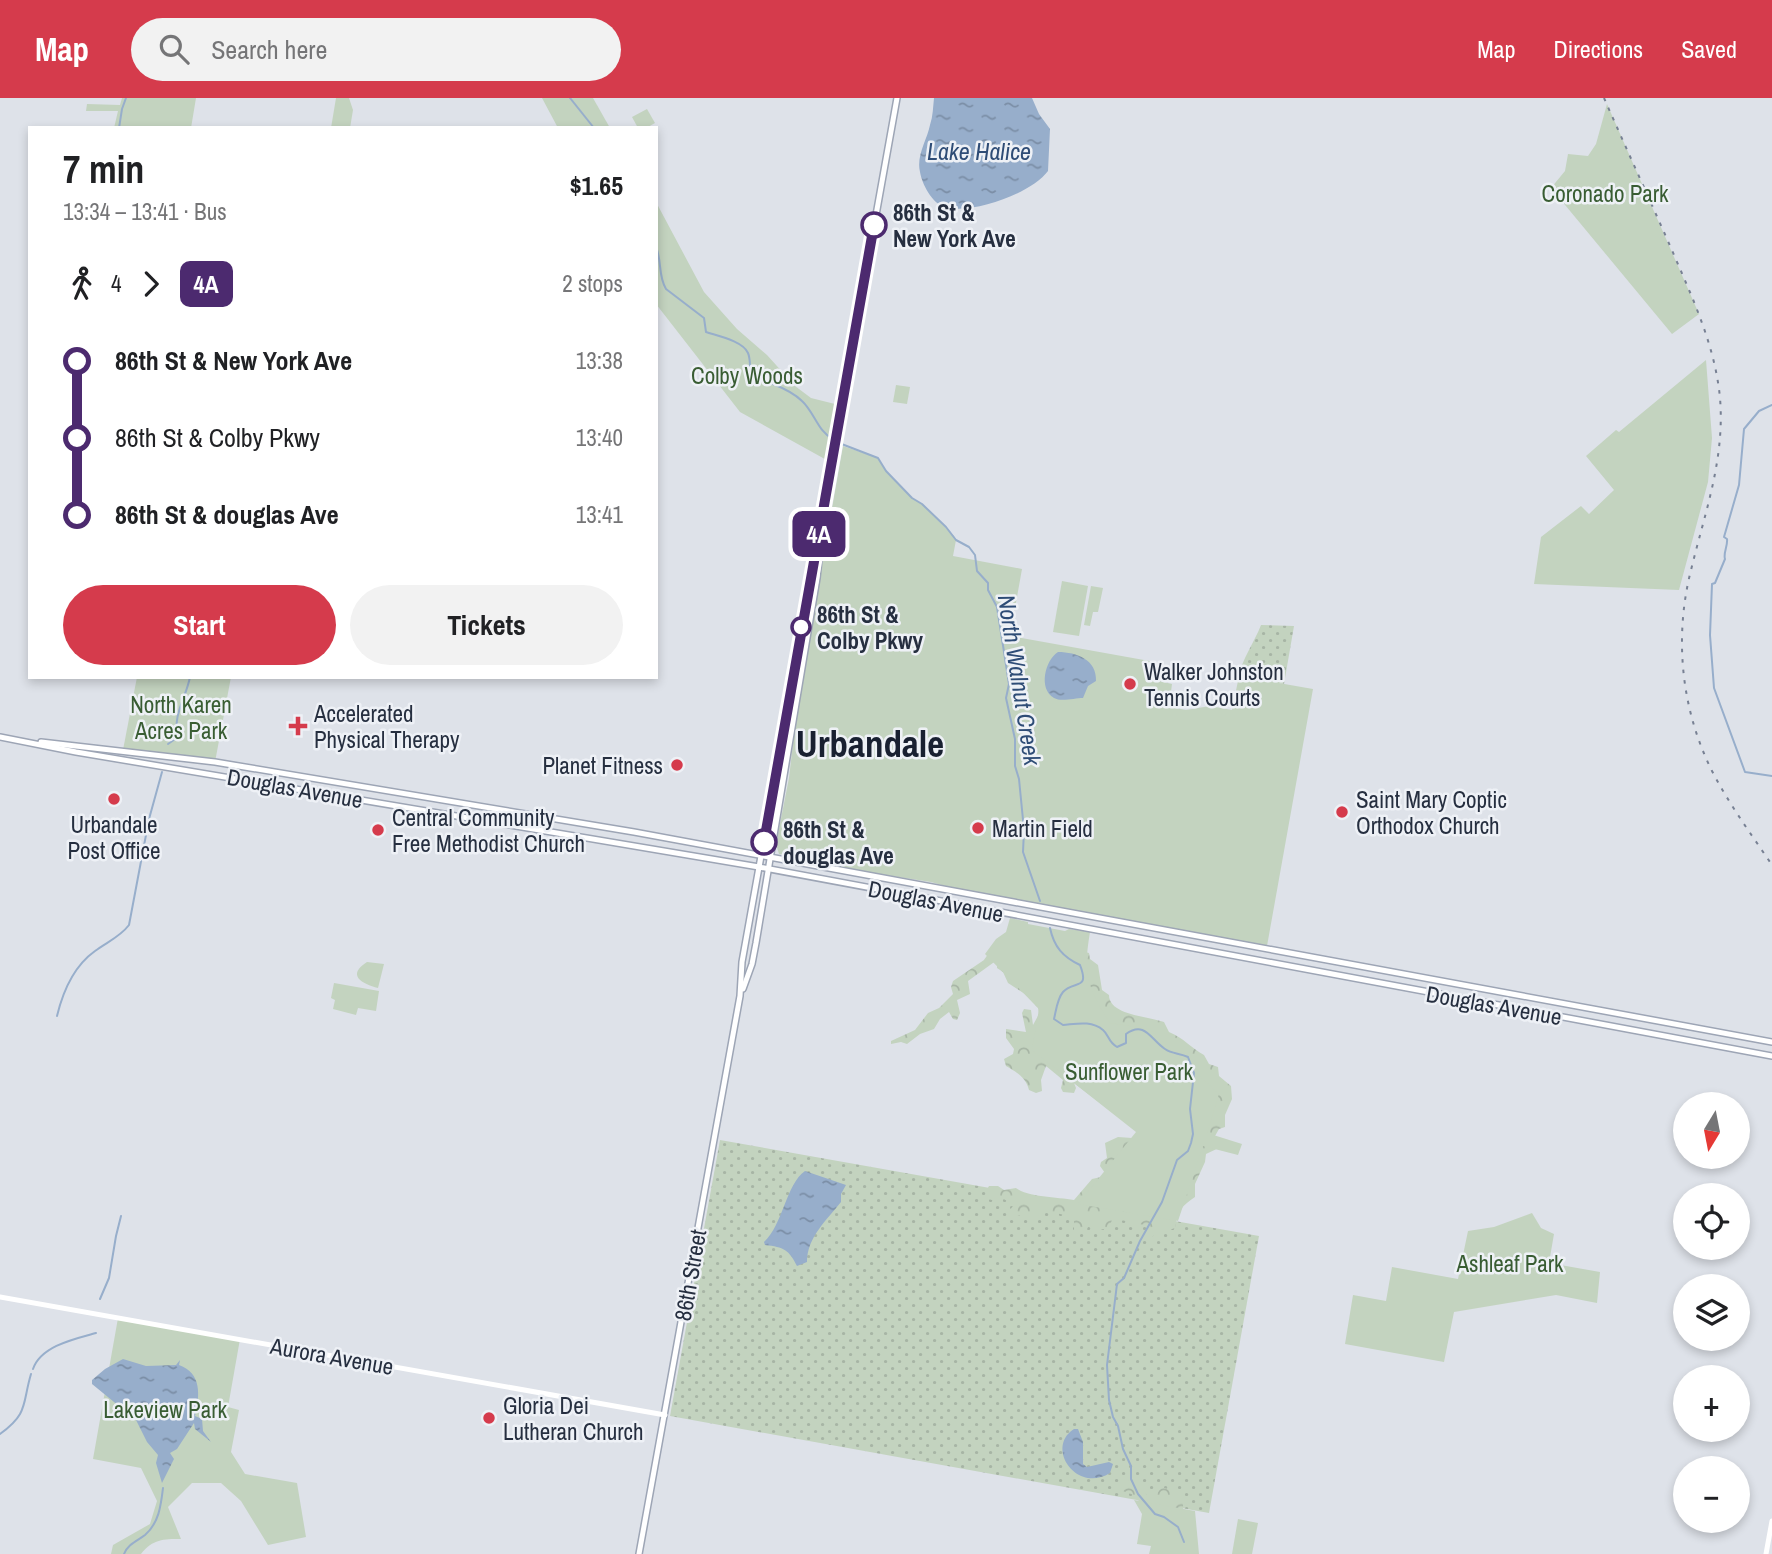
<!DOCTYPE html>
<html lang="en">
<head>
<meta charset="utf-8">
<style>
	:root { --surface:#fff; --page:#f2f2f2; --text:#202124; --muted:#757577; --accent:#d53b4c }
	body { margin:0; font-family:"Archivo Narrow",sans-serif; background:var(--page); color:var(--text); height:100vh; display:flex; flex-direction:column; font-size:26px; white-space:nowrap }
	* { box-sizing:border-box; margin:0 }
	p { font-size:23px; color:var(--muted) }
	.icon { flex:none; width:38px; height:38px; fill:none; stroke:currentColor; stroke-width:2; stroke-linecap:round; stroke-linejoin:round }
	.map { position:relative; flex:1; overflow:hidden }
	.drawer { position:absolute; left:28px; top:28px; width:630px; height:553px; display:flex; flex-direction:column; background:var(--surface); border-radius:0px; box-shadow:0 4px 10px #0003 }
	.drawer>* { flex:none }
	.badge { padding:0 14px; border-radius:10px; font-size:24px; line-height:46px }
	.needle { width:46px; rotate:190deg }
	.fabs { position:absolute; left:1673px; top:994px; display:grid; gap:14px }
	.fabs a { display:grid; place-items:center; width:77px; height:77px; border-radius:50%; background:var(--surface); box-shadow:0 4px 10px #0003; font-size:35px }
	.map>.badge { position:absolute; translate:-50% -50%; box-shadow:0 0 0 4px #fff }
	.legs { display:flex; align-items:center; gap:10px; height:77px; padding:0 35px; font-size:23px }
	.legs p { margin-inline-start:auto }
	.headline { display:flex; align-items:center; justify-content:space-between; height:119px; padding:0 35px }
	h1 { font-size:38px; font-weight:800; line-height:52px }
	.primary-button { display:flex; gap:14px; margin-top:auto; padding:14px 35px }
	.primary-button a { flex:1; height:80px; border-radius:42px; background:var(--accent); color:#fff; font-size:28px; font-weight:800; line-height:80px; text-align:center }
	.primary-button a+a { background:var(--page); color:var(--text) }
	ul { padding:0 35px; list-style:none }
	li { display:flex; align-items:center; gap:24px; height:77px; font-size:26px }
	li i { display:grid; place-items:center; width:10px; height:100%; margin:0 9px; background:currentColor }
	li i::after { content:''; width:18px; height:18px; margin:-9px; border:5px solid; border-radius:50%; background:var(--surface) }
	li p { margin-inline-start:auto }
	li:first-child i { background:linear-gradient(#0000 50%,currentColor 0) }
	li:last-child i { background:linear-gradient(currentColor 50%,#0000 0) }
	header { display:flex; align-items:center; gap:42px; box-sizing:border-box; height:98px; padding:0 35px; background:var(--accent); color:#fff }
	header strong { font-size:33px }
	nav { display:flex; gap:38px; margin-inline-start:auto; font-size:24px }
	.search { width:490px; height:63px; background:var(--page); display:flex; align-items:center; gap:18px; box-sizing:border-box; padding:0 24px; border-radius:38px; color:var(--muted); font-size:26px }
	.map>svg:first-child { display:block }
	.grass { fill:url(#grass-dots) }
	.forest { fill:url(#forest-crowns) }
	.park { fill:#c3d3bf }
	.water { fill:url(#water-ripples) }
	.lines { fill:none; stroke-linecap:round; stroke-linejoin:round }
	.stream { stroke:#97aecb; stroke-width:2 }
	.primary-casing { stroke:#9da5b5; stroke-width:8 }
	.secondary { stroke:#fff; stroke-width:5 }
	.primary { stroke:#fff; stroke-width:5 }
	.rail { stroke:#778093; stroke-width:2; stroke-dasharray:3.5 7; stroke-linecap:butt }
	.line-1-casing { stroke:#fff; stroke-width:16 }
	.line-1 { stroke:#4c2a6f; stroke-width:10 }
	.stop-1-dot { fill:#fff; stroke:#4c2a6f; stroke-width:3.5 }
	.poi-dot { fill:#d53b4c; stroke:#eef1f6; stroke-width:2.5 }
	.labels { text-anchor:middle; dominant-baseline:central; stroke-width:5; stroke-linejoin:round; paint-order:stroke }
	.park-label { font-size:23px; fill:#395d33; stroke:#eef1f6 }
	.stop-label { font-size:23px; font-weight:bold; fill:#262f40; stroke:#eef1f6; text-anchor:start }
	.poi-label { font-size:23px; fill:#262f40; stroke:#eef1f6; text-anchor:start }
	.street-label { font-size:23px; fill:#262f40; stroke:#eef1f6 }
	.water-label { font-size:24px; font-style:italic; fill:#2e4c76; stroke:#eef1f6 }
	.town-label { font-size:37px; font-weight:bold; fill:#192031; stroke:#eef1f6 }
</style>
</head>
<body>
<header>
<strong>Map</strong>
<div class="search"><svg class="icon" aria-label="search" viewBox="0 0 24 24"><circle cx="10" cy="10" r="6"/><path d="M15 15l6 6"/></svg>Search here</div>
<nav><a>Map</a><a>Directions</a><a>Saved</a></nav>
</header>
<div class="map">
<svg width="1772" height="1456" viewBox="0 0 1772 1456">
	<defs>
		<pattern id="grass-dots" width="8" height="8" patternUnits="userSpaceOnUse" patternTransform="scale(1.75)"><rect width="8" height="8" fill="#c3d3bf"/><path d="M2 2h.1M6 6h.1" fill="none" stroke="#a7b5a5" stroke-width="1.8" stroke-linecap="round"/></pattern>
		<pattern id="forest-crowns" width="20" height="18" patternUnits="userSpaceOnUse" patternTransform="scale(1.75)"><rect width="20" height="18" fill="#c3d3bf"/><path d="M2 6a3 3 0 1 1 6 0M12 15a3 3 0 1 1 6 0" fill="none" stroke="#a7b5a5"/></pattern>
		<pattern id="water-ripples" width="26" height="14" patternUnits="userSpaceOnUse" patternTransform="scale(1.75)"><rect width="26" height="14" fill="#97aecb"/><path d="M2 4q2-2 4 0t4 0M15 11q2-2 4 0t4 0" fill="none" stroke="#7b8ea6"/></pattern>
	</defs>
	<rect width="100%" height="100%" fill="#dee2e9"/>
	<g class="grass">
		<path d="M1261,527l33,1 -10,58 -45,-8c2,-15 16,-35 22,-51z"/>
		<polygon points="720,1042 1259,1138 1209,1415 670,1318"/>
	</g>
	<g class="forest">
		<path d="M1010,833l79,22 1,6 8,6 4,25 7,5c0,20 38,21 55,27l5,10c15,6 22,16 35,23l5,9 9,3 1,9 12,10 1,13 -7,16v12l-6,2 -4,7 8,10 -17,8 -1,8 -10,22v13c-12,8 -19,15 -20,31l-12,4 -7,-1 -4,7 -3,1 -4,-4 4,-9c-12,-2 -25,-7 -37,-6l-4,8 -13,3 -6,-7 -3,8 -8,2 -4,-3v-10l-10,-6 -22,-6 -2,2v6c-8,4 -7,-2 -13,-3l-15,3 -4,-5 6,-7 -12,-7 -10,2 -4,-1 -2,-8 3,-5h9l6,4 12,-2c11,9 42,9 58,12l18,-21 9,-2 4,-4 -5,-7 1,-4 6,-4 -2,-15 13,-6 14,1 7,-5 -65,-50 2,5 -2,5 -11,-1 -2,-4 2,-8 -17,-14 -5,14 1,11 -6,2 -7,-3c-3,-13 -13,-18 -23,-24l-2,-7 9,-5 1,-5 -8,-11v-9l20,3 -4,-19 2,-4 7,1 2,15 6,-11 -1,-6 -13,-14 -17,-11 -5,-11 -6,-4v-8l-29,21 2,13 -13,6 3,13 -3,7 -4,-1 -4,-7 -9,7 -6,10 -14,5 -13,10 -6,-2 -10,2v-3l24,-11 13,-17 11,-5 14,-14 -2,-7 2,-6 31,-21 15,-22z"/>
		<polygon points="1134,1370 1135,1378 1140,1381 1147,1398 1154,1399 1162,1389 1183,1397 1183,1411 1144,1409 1134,1397 1120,1392 1123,1385 1129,1385 1128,1371"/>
	</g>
	<g class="park">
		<polygon points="122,0 196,0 191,30 114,30 118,13 86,13 87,6 120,7"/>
		<polygon points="336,0 349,0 353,12 350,30 331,30"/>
		<polygon points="542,0 593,0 610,30 558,30"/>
		<polygon points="1607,6 1699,216 1672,236 1551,90 1565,73 1568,56 1588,58 1596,46"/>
		<polygon points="647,11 655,25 646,30 638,30 632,19"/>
		<polygon points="656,104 704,194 737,231 767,257 795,288 811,300 843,308 832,365 740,314 656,206"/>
		<polygon points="1706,262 1712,340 1708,384 1679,492 1534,486 1541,439 1581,408 1589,416 1614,392 1586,358 1616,332 1619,334"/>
		<polygon points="896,287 910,289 907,306 893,304"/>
		<polygon points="843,348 878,360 886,373 912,400 922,406 954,438 956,442 953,458 1022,471 1010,538 1155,564 1161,572 1159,583 1172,586 1169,609 1186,612 1210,608 1232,612 1239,578 1313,591 1267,848 956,791 931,784 860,773 779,756 776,746 789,680 798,603"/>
		<polygon points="1062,483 1088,488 1079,538 1053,534"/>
		<polygon points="1091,488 1103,490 1098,514 1093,514 1090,528 1084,527"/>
		<polygon points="137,579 231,579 215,664 123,652"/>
		<path d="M1010,820l18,4v2l37,7 4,-2 21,3c-7,42 -3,55 20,91l39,6 70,65 -12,39 35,11 -4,11 -35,-9 -25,75 -100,-17 58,-72 -104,-82 7,-41 -54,-55 11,-15 10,-7z"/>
		<path d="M367,864l17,2 -6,24c-16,-4 -32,-13 -11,-26z"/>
		<polygon points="334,885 379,893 376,913 358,910 356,917 333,911 335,902 331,900"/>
		<polygon points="1532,1115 1541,1130 1554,1136 1549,1165 1600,1174 1597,1205 1556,1197 1454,1214 1444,1264 1345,1246 1353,1197 1386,1203 1392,1169 1458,1181 1468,1133 1494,1129"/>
		<path d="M118,1220l122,21 -12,68 11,3 -8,42 14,22 52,9 9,54 -38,8 -27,-44 -20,-18h-29l-24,24 13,32c-18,0 -28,0 -40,15h-30l2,-9 37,-21 7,-23 -16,-33 -48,-9z"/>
		<polygon points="1134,1402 1195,1413 1199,1456 1149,1456 1151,1448 1137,1446 1142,1416"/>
		<polygon points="1238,1421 1258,1425 1252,1456 1232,1456"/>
	</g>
	<g class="water">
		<path d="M934,0h98l7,16 11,15 -2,42c-17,23 -77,44 -104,36 -12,-4 -22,-23 -24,-35 -4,-16 7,-32 10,-47 3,-9 3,-18 4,-27z"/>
		<path d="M1058,554c19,0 39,8 38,29l-8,5 -5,12c-8,0 -22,4 -29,0 -16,-9 -9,-38 4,-46z"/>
		<path d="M805,1073l41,14 -5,9v8c-14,18 -34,35 -34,60l-10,4c-8,-16 -13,-19 -32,-21l-1,-3c19,-17 22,-58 41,-71z"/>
		<path d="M123,1261l23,7 30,-1 4,-5 -1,5c23,8 21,31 16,51l7,3 1,12 8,11 -16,-13 -1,-6 -17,26 -7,4 4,6 -12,24 -6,-20 2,-8 -11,-13 -11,-22 -44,-36v-4l13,-11z"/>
		<path d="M1074,1331h4l5,13v22l4,3 22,-5 4,2 -3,9c-34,21 -65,-26 -36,-44z"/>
	</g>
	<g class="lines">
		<g class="stream">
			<polyline points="570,0 594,30"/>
			<polyline points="119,30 122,11 126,0"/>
			<path d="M656,149c6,14 2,29 10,42l38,29 2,14c12,4 37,9 42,21 3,7 1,16 4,23 7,6 14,5 21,8 10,4 21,9 29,17 13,12 15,30 32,39"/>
			<path d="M1772,307l-13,6 -15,18 -5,56 -15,52 3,2c1,7 -4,14 -2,20l-10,24 -3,1 -2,51 4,53 31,84 27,4"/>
			<polyline points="839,345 878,360 886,373 912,400 922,406 946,429 956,442 969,449 975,457 977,473 988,485 988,492 997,509 1009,586 1006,600 1015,641 1015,668 1019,681 1024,732 1023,754 1040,803"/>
			<path d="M168,646l10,-7c-6,-21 8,-39 12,-60"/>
			<path d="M1050,830c4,19 13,29 30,37 10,26 -6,15 -17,27 -6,7 -7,19 -9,27l9,6c13,-1 28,-5 40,5 6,5 5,12 14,17l9,-4v-9c19,-14 25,6 39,15 7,5 15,4 23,8l6,16 -4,36 3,25 -2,9 -3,8 -11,9 -15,42 -22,39 -16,37 -7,6 -10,81 2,35 4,17 5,9 5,23 8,17v13l7,15 17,20 9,3 14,10 6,15"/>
			<path d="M57,918c6,-25 17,-50 38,-65 12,-9 25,-14 34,-26l20,-106 13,-47"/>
			<polyline points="100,1201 109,1180 116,1138 121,1118"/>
			<path d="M33,1271c8,-23 41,-30 63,-36"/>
			<path d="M0,1336c29,-21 22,-30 31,-60"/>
			<path d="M124,1456c4,-10 13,-13 21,-19 14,-12 16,-30 18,-47"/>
		</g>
		<defs>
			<g id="primary">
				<polyline points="0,639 76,654 759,769 1772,958"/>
				<polyline points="41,644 215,664 634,734 1772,944"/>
				<polyline points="743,891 752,866 756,845 817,480 821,443"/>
				<polyline points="639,1456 740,898 742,864 897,0"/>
			</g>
		</defs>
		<use href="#primary" class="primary-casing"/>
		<g class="secondary">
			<polyline points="0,1199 665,1317"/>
			<polyline points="1766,1456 1772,1423"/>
		</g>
		<use href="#primary" class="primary"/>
		<path class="rail" d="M1604,0c22,50 45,100 67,150 21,49 44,97 49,150 5,61 -15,114 -29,172 -17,67 -10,139 21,201 17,33 39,63 60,94"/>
	</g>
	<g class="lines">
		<defs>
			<polyline id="line-1" points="764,744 874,127"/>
		</defs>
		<use href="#line-1" class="line-1-casing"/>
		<use href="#line-1" class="line-1"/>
	</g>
	<g class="stop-1-dot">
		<circle cx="874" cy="127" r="12"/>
		<circle cx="801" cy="529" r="9"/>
		<circle cx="764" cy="744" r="12"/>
	</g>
	<g class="poi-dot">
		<circle cx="1130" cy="586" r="7"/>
		<path d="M294.5 617.5h7v7h7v7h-7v7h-7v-7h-7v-7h7z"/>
		<circle cx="677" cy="667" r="7"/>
		<circle cx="114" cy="701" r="7"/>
		<circle cx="1342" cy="714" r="7"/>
		<circle cx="978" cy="730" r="7"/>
		<circle cx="378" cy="732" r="7"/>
		<circle cx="489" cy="1320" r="7"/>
	</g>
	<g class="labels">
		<g class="park-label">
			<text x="1605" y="95">Coronado Park</text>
			<text x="747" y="277">Colby Woods</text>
			<text x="181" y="606">North Karen<tspan x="181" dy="26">Acres Park</tspan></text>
			<text x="1129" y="973">Sunflower Park</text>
			<text x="1510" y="1165">Ashleaf Park</text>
			<text x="165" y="1311">Lakeview Park</text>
		</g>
		<g class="stop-label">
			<text x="893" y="114">86th St &amp;<tspan x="893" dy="26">New York Ave</tspan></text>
			<text x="817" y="516">86th St &amp;<tspan x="817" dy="26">Colby Pkwy</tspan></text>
			<text x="783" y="731">86th St &amp;<tspan x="783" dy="26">douglas Ave</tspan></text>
		</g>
		<g class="poi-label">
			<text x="1144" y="573">Walker Johnston<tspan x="1144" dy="26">Tennis Courts</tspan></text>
			<text x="314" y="615">Accelerated<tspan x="314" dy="26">Physical Therapy</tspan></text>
			<text x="663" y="667" text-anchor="end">Planet Fitness</text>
			<text x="1356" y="701">Saint Mary Coptic<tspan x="1356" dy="26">Orthodox Church</tspan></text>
			<text x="392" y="719">Central Community<tspan x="392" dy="26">Free Methodist Church</tspan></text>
			<text x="114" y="726" text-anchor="middle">Urbandale<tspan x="114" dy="26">Post Office</tspan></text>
			<text x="992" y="730">Martin Field</text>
			<text x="503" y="1307">Gloria Dei<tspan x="503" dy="26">Lutheran Church</tspan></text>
		</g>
		<g class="street-label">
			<text transform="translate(295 690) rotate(10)">Douglas Avenue</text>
			<text transform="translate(936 803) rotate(11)">Douglas Avenue</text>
			<text transform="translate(1494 907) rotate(10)">Douglas Avenue</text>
			<text transform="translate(690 1177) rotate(-80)">86th Street</text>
			<text transform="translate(332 1258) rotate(10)">Aurora Avenue</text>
		</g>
		<g class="water-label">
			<text x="979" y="53">Lake Halice</text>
			<text transform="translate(1020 582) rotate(81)">North Walnut Creek</text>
		</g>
		<g class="town-label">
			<text x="870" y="646">Urbandale</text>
		</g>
	</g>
</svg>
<div class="fabs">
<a><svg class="needle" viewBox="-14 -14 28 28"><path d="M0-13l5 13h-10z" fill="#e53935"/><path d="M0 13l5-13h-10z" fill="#757577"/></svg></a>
<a><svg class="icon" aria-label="locate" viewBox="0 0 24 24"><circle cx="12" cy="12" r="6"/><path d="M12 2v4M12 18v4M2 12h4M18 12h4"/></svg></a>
<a><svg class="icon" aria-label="layers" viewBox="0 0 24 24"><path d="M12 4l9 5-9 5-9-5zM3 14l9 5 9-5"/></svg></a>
<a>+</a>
<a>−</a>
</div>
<b class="badge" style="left:819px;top:436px;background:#4c2a6f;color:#fff">4A</b>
<section class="drawer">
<div class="headline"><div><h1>7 min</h1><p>13:34 – 13:41 · Bus</p></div><b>$1.65</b></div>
<div class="legs"><svg class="icon" aria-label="walk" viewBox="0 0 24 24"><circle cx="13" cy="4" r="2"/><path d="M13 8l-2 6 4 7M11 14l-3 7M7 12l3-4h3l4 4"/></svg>4<svg class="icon" aria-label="forward" viewBox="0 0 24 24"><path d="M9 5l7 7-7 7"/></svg><b class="badge" style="background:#4c2a6f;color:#fff">4A</b><p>2 stops</p></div>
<ul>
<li><i style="color:#4c2a6f"></i><b>86th St &amp; New York Ave</b><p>13:38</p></li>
<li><i style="color:#4c2a6f"></i><span>86th St &amp; Colby Pkwy</span><p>13:40</p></li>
<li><i style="color:#4c2a6f"></i><b>86th St &amp; douglas Ave</b><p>13:41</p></li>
</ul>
<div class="primary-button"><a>Start</a><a>Tickets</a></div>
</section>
</div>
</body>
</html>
